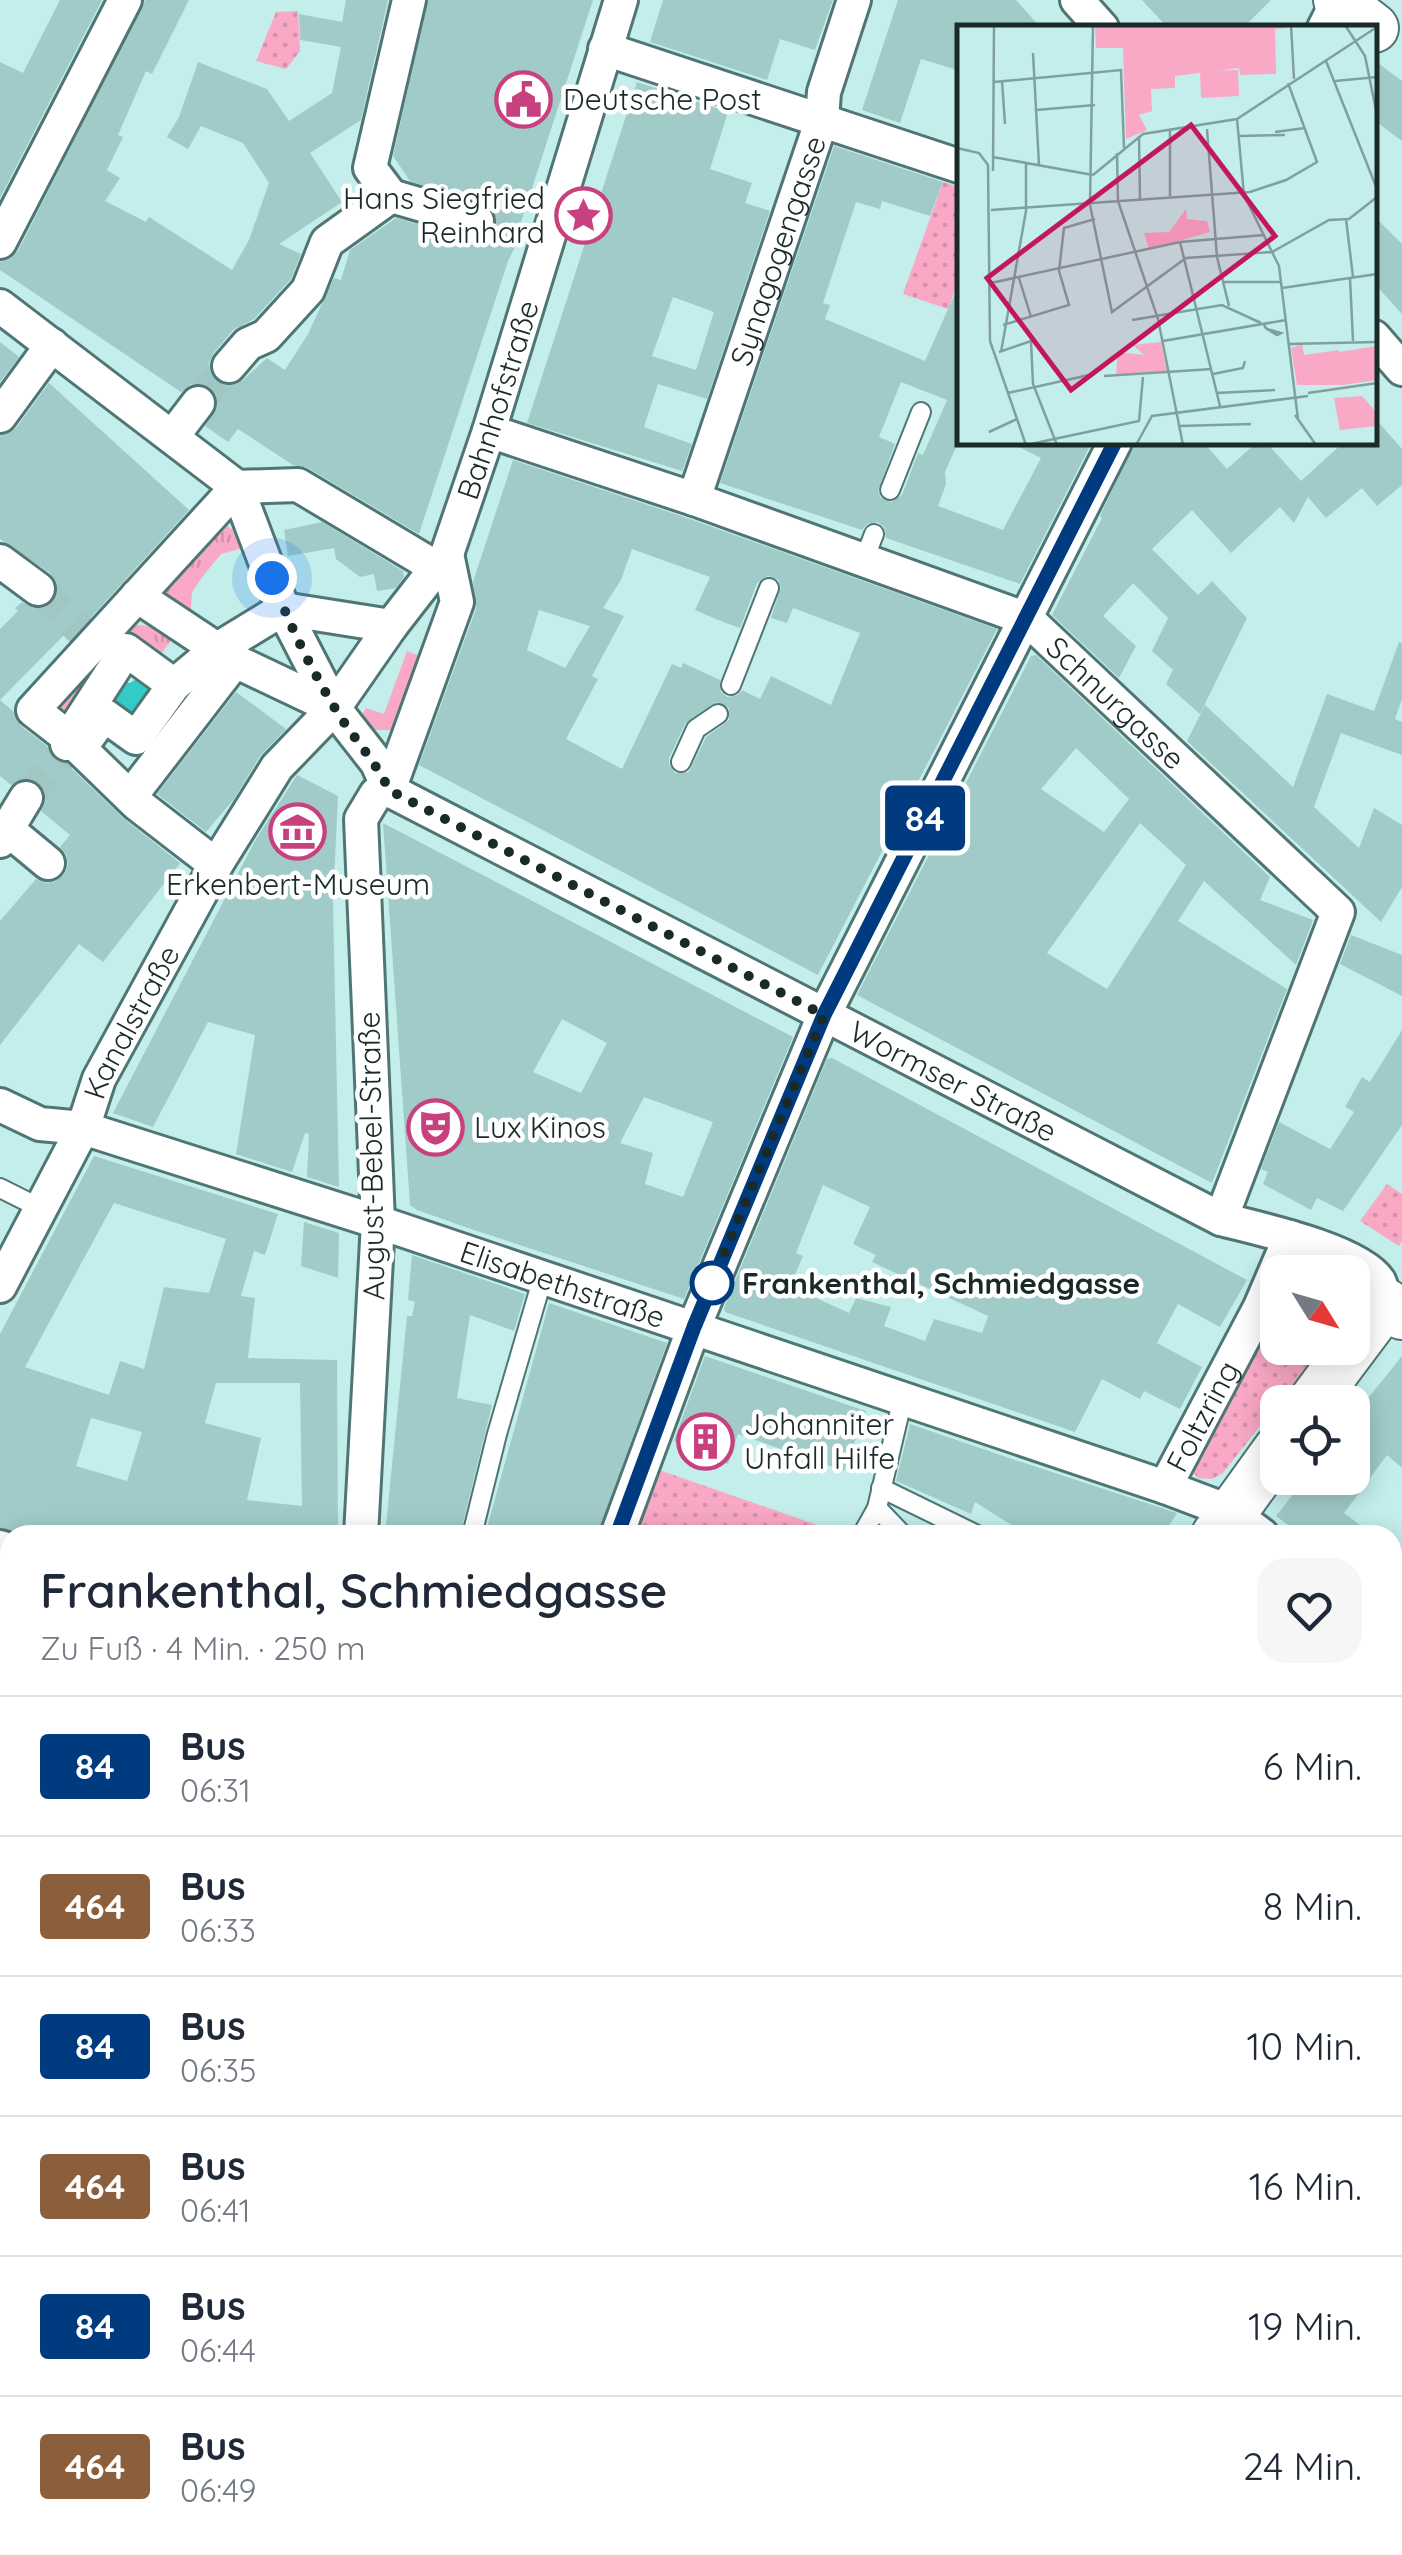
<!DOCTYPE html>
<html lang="de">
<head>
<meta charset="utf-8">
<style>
	:root { --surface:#fff; --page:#f6f6f7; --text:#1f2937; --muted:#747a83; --line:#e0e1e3 }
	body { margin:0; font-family:Quicksand,sans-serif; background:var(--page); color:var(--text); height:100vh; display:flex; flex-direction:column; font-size:38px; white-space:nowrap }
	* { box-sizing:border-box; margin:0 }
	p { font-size:32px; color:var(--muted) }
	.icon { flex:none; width:55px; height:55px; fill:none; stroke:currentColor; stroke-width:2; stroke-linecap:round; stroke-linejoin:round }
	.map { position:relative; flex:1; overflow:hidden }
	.side { position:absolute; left:0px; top:1525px; width:1402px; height:1030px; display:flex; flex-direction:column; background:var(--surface); border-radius:30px 30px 0 0; box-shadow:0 5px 25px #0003 }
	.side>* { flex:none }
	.badge { padding:0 20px; border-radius:8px; font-size:35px; line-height:65px }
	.needle { width:65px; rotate:127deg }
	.buttons { position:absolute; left:1260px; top:1255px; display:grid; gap:20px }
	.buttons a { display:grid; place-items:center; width:110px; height:110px; border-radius:20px; background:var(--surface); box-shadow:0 5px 25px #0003; font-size:50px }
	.you { position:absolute; width:50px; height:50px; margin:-25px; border:8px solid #fff; border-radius:50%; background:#1a73e8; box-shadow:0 0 0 15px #1a73e833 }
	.map>.badge { position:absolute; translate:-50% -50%; box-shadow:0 0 0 5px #fff }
	.round { display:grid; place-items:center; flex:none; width:105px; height:105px; border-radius:30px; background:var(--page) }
	.summary { display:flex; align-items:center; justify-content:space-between; height:170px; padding:0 40px }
	h1 { font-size:48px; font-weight:600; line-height:75px }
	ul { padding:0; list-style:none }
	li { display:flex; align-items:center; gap:30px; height:140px; padding:0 40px; border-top:2px solid var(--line) }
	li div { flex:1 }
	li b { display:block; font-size:38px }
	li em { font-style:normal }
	li .badge { min-width:110px; font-weight:700; text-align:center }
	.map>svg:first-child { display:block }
	.built { fill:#aee1df }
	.grass { fill:url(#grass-tufts) }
	.park { fill:url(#park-dots) }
	.garden { fill:#f9a8c5 }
	.water { fill:#32cbc8 }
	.building { fill:#a1cbc9; fill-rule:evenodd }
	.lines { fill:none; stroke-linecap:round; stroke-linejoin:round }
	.street-tunnel { stroke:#a1c7c5; stroke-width:32; stroke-dasharray:32 16; stroke-linecap:butt }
	.lane-casing { stroke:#4f7675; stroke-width:22 }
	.street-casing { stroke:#4f7675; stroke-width:38 }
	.secondary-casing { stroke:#4f7675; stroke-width:52 }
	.lane { stroke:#fff; stroke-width:18 }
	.street { stroke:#fff; stroke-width:32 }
	.secondary { stroke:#fff; stroke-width:48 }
	.line-casing { stroke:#fff; stroke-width:22 }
	.line { stroke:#003b80; stroke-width:15 }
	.walk { stroke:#192a29; stroke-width:10; stroke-dasharray:0 18 }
	.stop-dot { fill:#fff; stroke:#003b80; stroke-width:5 }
	.labels { text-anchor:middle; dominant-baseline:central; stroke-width:9; stroke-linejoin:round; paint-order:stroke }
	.poi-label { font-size:30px; fill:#192a29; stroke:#fff; text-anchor:start }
	.street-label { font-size:30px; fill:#192a29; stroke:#fff }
	.stop-label { font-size:30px; font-weight:bold; fill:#192a29; stroke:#fff; text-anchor:start }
	.inset-road { fill:none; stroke:#7fa09e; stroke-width:2.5 }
	.view { fill:#c2185b; fill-opacity:0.15; stroke:#c2185b; stroke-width:5 }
	.inset-edge { fill:none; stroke:#192a29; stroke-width:5 }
</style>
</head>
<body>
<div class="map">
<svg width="1402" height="2555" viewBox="0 0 1402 2555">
	<defs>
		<pattern id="grass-tufts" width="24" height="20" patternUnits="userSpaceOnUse" patternTransform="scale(2.5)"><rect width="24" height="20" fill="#f9a8c5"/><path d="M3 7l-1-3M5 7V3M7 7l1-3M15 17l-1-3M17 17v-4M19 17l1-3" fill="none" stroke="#d591a9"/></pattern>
		<pattern id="park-dots" width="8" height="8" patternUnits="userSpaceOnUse" patternTransform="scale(2.5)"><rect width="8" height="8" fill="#f9a8c5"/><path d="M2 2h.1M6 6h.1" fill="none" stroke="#d591a9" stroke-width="1.8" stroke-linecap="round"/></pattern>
	</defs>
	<rect width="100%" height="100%" fill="#c3eeec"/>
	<polygon class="built" points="0,2520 10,2520 10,2545 222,2545 278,2555 0,2555"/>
	<g class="grass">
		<polygon points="222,523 246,538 247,547 221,554 203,576 192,592 190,622 160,598"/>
		<polygon points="131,624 162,628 174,636 157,660 129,637 59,717 46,706"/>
	</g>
	<g class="park">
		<polygon points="298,11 300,51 286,69 256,61 276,12"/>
		<polygon points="943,182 959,187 959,279 948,309 903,294"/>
		<polygon points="1387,1184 1402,1194 1402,1241 1399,1246 1360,1221"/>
		<polygon points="1277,1301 1278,1348 1321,1348 1223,1473 1212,1479 1198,1478 1190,1468"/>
		<polygon points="659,1470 820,1526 816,1535 636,1535"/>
	</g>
	<polygon class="garden" points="407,651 424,658 399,730 369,730 360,719 366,708 384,714"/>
	<polygon class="water" points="136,679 150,689 147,700 131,714 114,707 116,697 113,692 121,681 130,683"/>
	<g class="building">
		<polygon points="60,0 102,0 0,198 0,62 23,73"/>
		<polygon points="145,0 189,0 152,74 146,71 118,135 123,137 107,170 120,178 105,201 146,222 149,217 232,270 249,240 269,183 243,143 201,126 188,149 167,137 179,117 198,62 267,89 289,121 332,93 341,47 300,40 299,14 342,22 346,0 388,0 361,120 310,153 342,202 279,244 301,254 291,279 254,319 233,330 213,354 209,363 211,373 217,382 226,386 243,380 267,358 285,370 308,334 334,278 341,280 350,250 396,218 472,240 490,236 496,227 496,215 491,207 410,181 393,156 428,0 593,0 520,225 526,226 508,261 419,534 308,468 293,465 238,429 228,442 205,426 218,405 216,394 209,387 191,384 181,392 0,270 0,262 10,259 18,251"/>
		<polygon points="663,0 833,0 815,50 780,39 767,80 650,42"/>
		<polygon points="898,0 1016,0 1041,28 960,28 960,71 921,59 900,123 862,110"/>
		<polygon points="1142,0 1271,0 1243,28 1168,28"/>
		<polygon points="1374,60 1402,81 1402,141 1374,120"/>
		<path d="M637,82l91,30 -18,57 42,14 -7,20 25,8 -63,188 -49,-15 -14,43 48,17 -10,27 -155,-48zM673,297l41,15 -18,58 -44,-14z"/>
		<path d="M834,146l109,36 -13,34 -48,-15 -2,8 -24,-7 -33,101 7,2 -5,14 100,42 35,-79v156l-15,34 1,12 -8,22 65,24 38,-72 -32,-16h83l-72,142 -134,-46 -2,-11 -6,-5 -11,2 -5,6 -142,-47zM901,382l46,18 -24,55 -5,-2 -16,42 -11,7 -10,-4 -3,-7 17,-47 -16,-7z"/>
		<polygon points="1374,216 1402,244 1402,314 1374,283"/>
		<polygon points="0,342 19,357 0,382"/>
		<polygon points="49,383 189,510 72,638 67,632 0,700 14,712 21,726 47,746 53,758 66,763 123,818 180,863 103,962 79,944 0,1045 0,921 36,879 46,883 56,881 64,875 68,865 66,855 60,847 70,835 41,811 46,799 43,788 27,778 11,785 0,776 0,629 18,611 15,608 22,602 35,609 45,608 53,602 58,590 50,573 0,539 0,436 16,428"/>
		<polygon points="1374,417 1402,449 1402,485 1377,506 1362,488 1326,518 1308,497 1294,523 1280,507 1231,553 1192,510 1152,549 1198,595 1212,581 1247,618 1200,714 1166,684 1173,670 1152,651 1168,618 1133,583 1103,616 1136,646 1119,678 1052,615 1102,518 1100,516 1135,442 1203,442 1227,469 1257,442 1266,442 1301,481 1344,442 1374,442"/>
		<path d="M513,460l174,58 310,111 -179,346 -399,-210 57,-156 -3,-27zM632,549l78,28 -15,33 23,10 22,8 17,-45 11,-7 10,4 3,7 -10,31 16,5 6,-15 67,25 -29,72 -60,-29 -11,23 -18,-9 -4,5 -11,2 -6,-5 -1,-12 -37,-17 -2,5 -9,-4 -50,105 -56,-30 32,-60 -6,-3 32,-60 -21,-8 18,-28zM539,610l51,16 -25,42 -38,-18zM716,702l13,6v12l-23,17 -17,35 -14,1 -6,-9v-6l16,-34z"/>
		<polygon points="322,522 403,571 404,577 396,588 377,591 374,574 360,577 336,559 334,548 288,556 284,530"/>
		<polygon points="1399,642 1402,643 1402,699 1395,719 1402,722 1402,755 1341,733 1314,807 1359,848 1374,808 1402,825 1402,887 1381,922 1187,741 1205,705 1293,787 1327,694 1374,711"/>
		<path d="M1036,655l234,222 -10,23 53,20 -17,45 -92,-84 -26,40 109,68 -75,194 -355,-188 174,-339zM1076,748l53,51 -25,33 -63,-43zM1140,823l46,42 -79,124 -60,-36z"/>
		<polygon points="236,692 286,729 260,756 234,799 206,832 157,794"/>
		<polygon points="297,775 338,796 333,902 339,1187 307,1177 309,1134 305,1133 292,1172 236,1154 255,1035 208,1022 153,1127 113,1113 256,839"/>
		<path d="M383,823l410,214 -109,262 -213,-70 -54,-19 -7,-5zM562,1019l45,24 -26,50 -48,-21zM644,1097l69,25 -30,75 -38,-13 8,-31 -33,-10z"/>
		<polygon points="1351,935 1402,955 1402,996 1340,964"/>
		<polygon points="1402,1030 1402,1125 1343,1211 1317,1198 1311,1210 1263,1184 1268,1172 1261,1169 1279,1122 1330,1149 1354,1112 1345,1107 1362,1077 1370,1082"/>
		<path d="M832,1058l415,222 -27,47 -42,-23 -21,39 45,24 -22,42 -36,-18 -4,8 -38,-20 -27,53 -350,-120 -1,-4 103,-249zM823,1185l47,22 -17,37 23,11 -4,7 116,54 -6,17 -48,-14 -9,22 -41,-15 7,-19 -35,-9 -7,15 -59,-27 13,-30 -7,-3z"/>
		<path d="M94,1156l184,58 -13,41 -11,-4 -13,45 14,2 -7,60 89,2 1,175h-315l-23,-7v-194zM114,1203l112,36 -17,54 -45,-6 -20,82 -24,-8 -11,34 -84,-28zM216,1383h84l2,123 -55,-6 14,-62 -56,-15zM91,1418l51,14 -15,49 -51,-15z"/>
		<polygon points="304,1222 339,1233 338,1278 301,1266"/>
		<polygon points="412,1255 525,1294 514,1331 470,1315 457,1398 492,1405 460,1535 385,1535 407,1316 412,1316 415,1302 408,1300"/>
		<polygon points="549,1303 667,1343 597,1535 485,1535"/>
		<polygon points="705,1356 866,1411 844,1471 738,1434 728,1464 679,1447 674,1440"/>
		<polygon points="1402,1356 1402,1468 1387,1455 1344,1513 1374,1535 1302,1535 1276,1516 1306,1478 1352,1478 1352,1418"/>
		<polygon points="910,1424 1009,1458 1177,1513 1163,1535 1040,1535 1013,1526 975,1502 971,1514 896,1481"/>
	</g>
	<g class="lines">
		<g class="street-tunnel">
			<polyline points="477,221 523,235"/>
			<polyline points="198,403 229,366"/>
			<polyline points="38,589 95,644"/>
			<polyline points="26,798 62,755"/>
		</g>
		<defs>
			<g id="lane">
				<polyline points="890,490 921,412"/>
				<polyline points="864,560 874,534"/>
				<polyline points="731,685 769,588"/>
				<polyline points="681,762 696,729 718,714"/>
				<polyline points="0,1188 40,1208"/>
				<polyline points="881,1488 977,1535"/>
				<polyline points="877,1508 903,1535"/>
				<polyline points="472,1535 497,1434 543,1277"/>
				<polyline points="862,1535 877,1508 903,1398"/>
			</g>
			<g id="street">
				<polyline points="1077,0 1102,28"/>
				<polyline points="1324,28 1338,0"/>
				<polyline points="605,49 959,166"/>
				<polyline points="391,196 477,221"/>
				<polyline points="0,242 125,0"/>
				<polyline points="0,306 237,487 283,609 334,708 377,763 389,790"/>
				<polyline points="1374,337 1402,369"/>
				<polyline points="229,366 248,344 266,336 308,290 327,242 391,196 370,168 409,0"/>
				<polyline points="0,416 52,345"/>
				<path id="s1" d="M489,431l205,68 333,120 311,293 -117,307"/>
				<polyline points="172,437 198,403"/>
				<path id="s2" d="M694,499l128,-380 2,-27 30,-92"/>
				<polyline points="0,561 38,589"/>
				<polyline points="137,596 235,661 334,708"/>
				<polyline points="174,685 216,650 283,609 391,626"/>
				<polyline points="67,744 69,738 81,747 104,715 136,738 174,685 126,650 69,738"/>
				<path id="s3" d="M389,790l832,429c35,9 138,31 158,62 3,6 5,16 7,22"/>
				<polyline points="389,790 457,602 447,554"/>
				<polyline points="130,797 235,661"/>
				<polyline points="7,829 48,863"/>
				<polyline points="0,841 26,798"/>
				<polyline points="216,865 137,804 69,738 33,710 237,487 298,485 437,568"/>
				<path id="s4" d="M0,1105l40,19 43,4 295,94 787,265 66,25 31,23"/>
				<path id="s5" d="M0,1286l83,-158 16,-49 117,-214 61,-98 57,-59 57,-82 56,-72 42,-123 132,-431"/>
				<path id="s6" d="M1165,1487l95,-180 30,-70"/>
				<polyline points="361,1535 378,1222 361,819 376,794 389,790"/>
				<polyline points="617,1535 694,1327 824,1015 1115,442"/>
				<polyline points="0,1547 10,1550"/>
				<polyline points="1392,1630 1402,1637"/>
				<polyline points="0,1886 10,1891"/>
				<polyline points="1392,1907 1402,1914"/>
				<polyline points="0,2256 10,2240"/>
				<polyline points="1392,2285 1402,2293"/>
				<polyline points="1392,2485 1402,2471"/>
				<polyline points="1080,2545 1096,2555"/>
				<polyline points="1345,2555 1352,2545"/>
			</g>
			<g id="secondary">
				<polyline points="1338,0 1374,28"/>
				<polyline points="1312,1402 1386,1303 1402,1315"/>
				<polyline points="1216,1535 1278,1449"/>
				<polyline points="0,2463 10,2465"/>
				<polyline points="445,2545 499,2555"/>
				<polyline points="570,2555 577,2545"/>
			</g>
		</defs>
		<use href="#lane" class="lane-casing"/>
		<use href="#street" class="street-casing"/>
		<use href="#secondary" class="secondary-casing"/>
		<use href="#lane" class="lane"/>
		<use href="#street" class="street"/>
		<use href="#secondary" class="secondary"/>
	</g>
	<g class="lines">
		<defs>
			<polyline id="line" points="617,1535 694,1327 824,1015 1115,442"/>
		</defs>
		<use href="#line" class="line-casing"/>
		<use href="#line" class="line"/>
		<path class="walk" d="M272,578c16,44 37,87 61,127 17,30 41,53 56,85l435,225 -116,277 4,-9"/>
	</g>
	<defs>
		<symbol id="civic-ring" viewBox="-11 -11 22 22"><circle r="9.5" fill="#fff" stroke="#c8407d" stroke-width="1.5"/><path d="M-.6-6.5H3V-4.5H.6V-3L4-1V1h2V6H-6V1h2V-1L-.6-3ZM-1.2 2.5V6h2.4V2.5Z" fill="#c8407d"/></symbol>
		<symbol id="sight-ring" viewBox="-11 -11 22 22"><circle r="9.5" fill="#fff" stroke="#c8407d" stroke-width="1.5"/><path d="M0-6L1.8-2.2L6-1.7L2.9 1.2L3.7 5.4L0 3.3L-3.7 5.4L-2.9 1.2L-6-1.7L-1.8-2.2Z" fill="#c8407d"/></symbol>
		<symbol id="museum-ring" viewBox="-11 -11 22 22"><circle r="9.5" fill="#fff" stroke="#c8407d" stroke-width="1.5"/><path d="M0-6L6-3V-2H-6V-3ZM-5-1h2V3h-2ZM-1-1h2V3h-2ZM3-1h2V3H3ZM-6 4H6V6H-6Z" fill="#c8407d"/></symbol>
		<symbol id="theatre-ring" viewBox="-11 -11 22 22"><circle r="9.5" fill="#fff" stroke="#c8407d" stroke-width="1.5"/><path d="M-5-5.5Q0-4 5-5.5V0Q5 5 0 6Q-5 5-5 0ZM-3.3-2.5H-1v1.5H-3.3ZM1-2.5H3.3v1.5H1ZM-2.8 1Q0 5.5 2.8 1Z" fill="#c8407d"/></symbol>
		<symbol id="building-ring" viewBox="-11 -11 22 22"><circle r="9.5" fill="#fff" stroke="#c8407d" stroke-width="1.5"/><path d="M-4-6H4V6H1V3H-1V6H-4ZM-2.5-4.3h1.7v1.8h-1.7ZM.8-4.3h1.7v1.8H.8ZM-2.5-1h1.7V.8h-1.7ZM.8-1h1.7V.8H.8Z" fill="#c8407d"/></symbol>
	</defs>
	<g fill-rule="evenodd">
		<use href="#civic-ring" x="492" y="68" width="63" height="63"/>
		<use href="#sight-ring" x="552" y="184" width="63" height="63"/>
		<use href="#museum-ring" x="266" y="800" width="63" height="63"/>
		<use href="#theatre-ring" x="404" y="1096" width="63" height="63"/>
		<use href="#building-ring" x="674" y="1410" width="63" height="63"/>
	</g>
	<circle class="stop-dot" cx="712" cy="1283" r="20"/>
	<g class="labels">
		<g class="poi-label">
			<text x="563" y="99">Deutsche Post</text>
			<text x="545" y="198" text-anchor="end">Hans Siegfried<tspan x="545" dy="34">Reinhard</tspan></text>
			<text x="298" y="884" text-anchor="middle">Erkenbert-Museum</text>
			<text x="474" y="1127">Lux Kinos</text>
			<text x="744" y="1424">Johanniter<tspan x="744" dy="34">Unfall Hilfe</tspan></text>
		</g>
		<g class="street-label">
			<text stroke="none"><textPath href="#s2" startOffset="262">Synagogengasse</textPath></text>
			<text stroke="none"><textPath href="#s5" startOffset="1025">Bahnhofstraße</textPath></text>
			<text stroke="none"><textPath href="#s1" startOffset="692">Schnurgasse</textPath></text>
			<text stroke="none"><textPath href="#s5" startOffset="295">Kanalstraße</textPath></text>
			<text stroke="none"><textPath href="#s3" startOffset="635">Wormser Straße</textPath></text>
			<text transform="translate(371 1156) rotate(-91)">August-Bebel-Straße</text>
			<text stroke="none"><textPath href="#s4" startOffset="592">Elisabethstraße</textPath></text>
			<text stroke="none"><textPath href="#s6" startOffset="80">Foltzring</textPath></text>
		</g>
		<g class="stop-label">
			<text x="742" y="1283">Frankenthal, Schmiedgasse</text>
		</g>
	</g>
	<g transform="translate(957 25)">
		<rect width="420" height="420" fill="#c3eeec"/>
		<path d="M138,0h191v3l-11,1 1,45 -36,1 -1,-7 -64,8v12l-24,1 1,22 -13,4 8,15 -21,9 -3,-91h-27z" fill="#f9a8c5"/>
		<path d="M229,184l1,10 20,2 3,11 -61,17 -5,-16 25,-1zM204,317l6,30 -51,3 2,-23 26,3 -11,-10zM345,319l2,11 35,-5 4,35h-46l-6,-37z" fill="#f9a8c5"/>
		<path d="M281,45l1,26 -38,2 -1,-27zM420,321v34l-34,5 -4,-33zM405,371l15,17v13l-37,4 -6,-32z" fill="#f9a8c5"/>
		<path class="inset-road" d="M136,0l-3,180 22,107 74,-54 86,-6 57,-32 20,-1 28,-22M334,0l3,54M388,0l20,31 12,59M76,28l6,112M369,36l51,128M45,56l3,43M378,56l42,-4M37,57l127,-12 3,78M79,85l59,-5M280,94l7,76 35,71 19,153M250,104l10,128 12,49M213,105v66M318,107l30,-4M182,111l1,63M282,111l46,-1M0,123l22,5 9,12 2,176 36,104M160,128l1,48 40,118 25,126M36,132l100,18M36,146l1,-146M136,150l50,-41 94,-15 140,-92M34,185l259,-18 36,-12 31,-18 -29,-79M389,194l7,58M223,217l40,164M62,253l12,39M393,253l3,63M266,257h58M34,258l189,-41 84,-7M325,263l95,-14M175,295l90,-15 39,18M307,298l1,4 2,2 10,6 4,-2 -14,-4M46,300l66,-20 -10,-34 5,-43 31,-9M206,316l123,-21M331,319l89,-2M42,327l32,-11 2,43 24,61M44,327l25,-141v-48M256,349l30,-6 2,-7M147,351l108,-7M51,368l81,-18M259,368l59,-3M351,368l69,-10M338,390l21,30M222,401l72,-2M32,407l28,-13M69,420l113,-24 4,-44M179,420l16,-29 156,-20"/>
		<path class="view" d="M234,100l84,111 -204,154 -84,-112z"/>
		<rect width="420" height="420" class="inset-edge"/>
	</g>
</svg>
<div class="buttons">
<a><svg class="needle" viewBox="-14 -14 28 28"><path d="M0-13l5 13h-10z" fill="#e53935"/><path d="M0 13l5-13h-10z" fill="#747a83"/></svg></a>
<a><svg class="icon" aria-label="locate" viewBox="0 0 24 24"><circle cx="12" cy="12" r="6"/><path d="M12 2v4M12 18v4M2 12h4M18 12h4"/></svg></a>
</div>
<div class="you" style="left:272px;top:578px"></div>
<b class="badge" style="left:925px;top:818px;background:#003b80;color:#fff">84</b>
<section class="side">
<div class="summary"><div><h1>Frankenthal, Schmiedgasse</h1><p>Zu Fuß · 4 Min. · 250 m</p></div><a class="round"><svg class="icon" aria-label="heart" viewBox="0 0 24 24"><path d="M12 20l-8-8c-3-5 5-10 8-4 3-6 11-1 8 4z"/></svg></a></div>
<ul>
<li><span class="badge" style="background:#003b80;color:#fff">84</span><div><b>Bus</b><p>06:31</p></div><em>6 Min.</em></li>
<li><span class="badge" style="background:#8b5e3c;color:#fff">464</span><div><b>Bus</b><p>06:33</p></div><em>8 Min.</em></li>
<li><span class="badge" style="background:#003b80;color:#fff">84</span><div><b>Bus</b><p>06:35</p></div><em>10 Min.</em></li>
<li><span class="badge" style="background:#8b5e3c;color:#fff">464</span><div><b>Bus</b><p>06:41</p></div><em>16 Min.</em></li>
<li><span class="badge" style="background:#003b80;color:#fff">84</span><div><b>Bus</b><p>06:44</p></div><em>19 Min.</em></li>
<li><span class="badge" style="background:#8b5e3c;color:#fff">464</span><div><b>Bus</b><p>06:49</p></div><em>24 Min.</em></li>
</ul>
</section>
</div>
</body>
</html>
